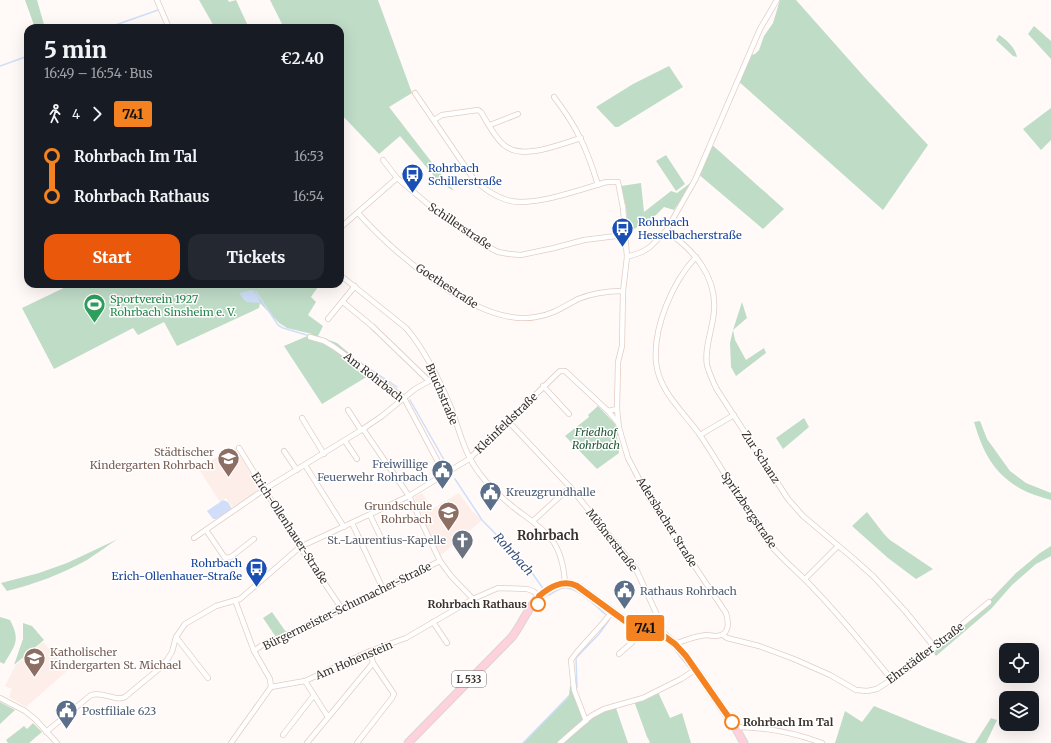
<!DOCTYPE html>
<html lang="en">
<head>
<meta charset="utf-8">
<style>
	:root { --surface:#171b24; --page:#242831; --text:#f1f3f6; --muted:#9ea1a6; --accent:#ea580c }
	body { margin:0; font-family:Merriweather,serif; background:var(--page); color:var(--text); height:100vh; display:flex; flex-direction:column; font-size:15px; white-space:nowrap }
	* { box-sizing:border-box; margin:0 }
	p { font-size:13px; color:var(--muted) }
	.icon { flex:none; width:22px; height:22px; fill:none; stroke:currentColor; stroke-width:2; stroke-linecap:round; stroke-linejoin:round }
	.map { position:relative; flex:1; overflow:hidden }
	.side { position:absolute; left:24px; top:24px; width:320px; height:264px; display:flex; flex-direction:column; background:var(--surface); border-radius:12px; box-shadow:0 4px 16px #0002 }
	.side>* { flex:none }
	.badge { padding:0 8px; border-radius:3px; font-size:14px; line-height:26px }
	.tools { position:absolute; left:999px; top:643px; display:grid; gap:8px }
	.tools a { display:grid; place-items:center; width:40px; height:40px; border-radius:8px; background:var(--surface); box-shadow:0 4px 16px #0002; font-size:20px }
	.map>.badge { position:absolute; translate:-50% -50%; box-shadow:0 0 0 2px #fff }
	.legs { display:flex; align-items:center; gap:6px; height:44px; padding:0 20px; font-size:13px }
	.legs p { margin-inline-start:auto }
	.overview { display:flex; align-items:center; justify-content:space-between; height:68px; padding:0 20px }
	h1 { font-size:22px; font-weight:800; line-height:30px }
	.cta { display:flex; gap:8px; margin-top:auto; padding:8px 20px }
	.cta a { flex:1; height:46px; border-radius:12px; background:var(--accent); color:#fff; font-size:16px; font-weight:800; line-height:46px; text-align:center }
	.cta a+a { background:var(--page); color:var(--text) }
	ul { padding:0 20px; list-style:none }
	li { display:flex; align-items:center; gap:14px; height:40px; font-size:15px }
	li i { display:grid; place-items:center; width:6px; height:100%; margin:0 5px; background:currentColor }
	li i::after { content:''; width:10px; height:10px; margin:-5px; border:3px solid; border-radius:50%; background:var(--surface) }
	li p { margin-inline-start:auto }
	li:first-child i { background:linear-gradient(#0000 50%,currentColor 0) }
	li:last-child i { background:linear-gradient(currentColor 50%,#0000 0) }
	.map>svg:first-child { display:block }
	.education { fill:#fdeee9 }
	.green { fill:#bfdcc7 }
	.water { fill:#d0def9 }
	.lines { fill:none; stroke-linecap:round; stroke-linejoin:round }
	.stream { stroke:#d0def9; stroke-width:1.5 }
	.street-casing { stroke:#e3cdc2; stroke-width:6 }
	.primary-casing { stroke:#d8d6d5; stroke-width:9 }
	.street { stroke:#fff; stroke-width:4.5 }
	.primary { stroke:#fed1dc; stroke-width:7 }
	.line-1-casing { stroke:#fff; stroke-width:9 }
	.line-1 { stroke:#f58220; stroke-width:6 }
	.stop-1-dot { fill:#fff; stroke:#f58220; stroke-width:2 }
	.labels { text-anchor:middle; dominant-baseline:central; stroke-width:3; stroke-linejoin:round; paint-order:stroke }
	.shield { fill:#fff; stroke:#756f6c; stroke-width:1 }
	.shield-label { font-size:10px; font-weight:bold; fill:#3a312d }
	.transit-label { font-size:11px; fill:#164399; stroke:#fff; text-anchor:start }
	.street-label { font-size:11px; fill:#3a312d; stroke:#fff }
	.leisure-label { font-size:11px; fill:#27864d; stroke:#fff; text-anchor:start }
	.park-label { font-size:11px; font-style:italic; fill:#205534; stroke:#fff }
	.education-label { font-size:11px; fill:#785e54; stroke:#fff; text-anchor:end }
	.service-label { font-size:11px; fill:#4e5e75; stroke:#fff; text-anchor:start }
	.worship-label { font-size:11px; fill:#5b616d; stroke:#fff; text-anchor:end }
	.stop-label { font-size:11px; font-weight:bold; fill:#3a312d; stroke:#fff; text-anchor:end }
	.water-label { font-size:12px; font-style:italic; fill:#374d7a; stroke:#fff }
	.quarter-label { font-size:13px; font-weight:bold; fill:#3a312d; stroke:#fff }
</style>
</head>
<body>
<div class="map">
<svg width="1051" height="743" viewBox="0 0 1051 743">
	<rect width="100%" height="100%" fill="#fffaf8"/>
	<g class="education">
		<polygon points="235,447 260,489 233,508 226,498 220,502 198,468"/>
		<polygon points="422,493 432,509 459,493 472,511 482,520 440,556 414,497"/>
		<polygon points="43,642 68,670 26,707 9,697 12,689 5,686 15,666"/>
	</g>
	<g class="green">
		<polygon points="25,0 37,0 45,28 35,28"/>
		<polygon points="199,0 228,0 229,2 236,0 249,28 215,28"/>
		<polygon points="270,0 378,0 412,93 389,107 454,191 439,182 400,136 379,154 340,113 340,28 284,28"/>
		<polygon points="780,0 796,0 867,80 928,145 883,210 737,80 747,56 755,54 759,50 764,36 773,23"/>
		<polygon points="1034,26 1051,41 1051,59 1028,34"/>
		<path d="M999,35c7,4 17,14 18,22l-4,-1 -17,-16z"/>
		<polygon points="669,66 683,87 618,127 615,127 596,107 633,84"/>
		<polygon points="1051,108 1051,140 1041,150 1023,129"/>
		<polygon points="709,142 784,209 763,229 697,173"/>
		<polygon points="666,155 685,184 676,191 656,161"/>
		<polygon points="693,181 674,210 664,207 656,215 628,233 626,207 621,186 641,183 644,212 671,191 677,193"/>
		<polygon points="72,284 320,284 311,297 316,302 308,315 323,326 318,336 337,343 373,373 322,404 284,346 312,334 287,328 279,323 260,303 259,308 177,346 164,322 138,335 133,328 54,369 22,308"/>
		<polygon points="742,302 747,318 733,330 735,340 746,360 764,348 766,353 736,376 731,367 730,343 733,330"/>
		<polygon points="598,406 615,424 618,434 617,437 619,453 597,469 565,436 589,417 588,415"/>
		<polygon points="804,418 809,427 783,449 776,438"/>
		<path d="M980,421l7,18 23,32 16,12 25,10v7c-10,-3 -21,-6 -30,-11 -28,-16 -38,-37 -47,-67z"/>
		<polygon points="867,512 884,534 890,540 933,569 916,579 888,558 852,526"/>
		<path d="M118,539c-10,6 -20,14 -31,21 -25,14 -52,24 -80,31l-6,-8 38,-10 28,-10z"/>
		<polygon points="1051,546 1051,556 1036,564 1012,585 991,609 936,656 931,649 991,599 1016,573 1040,553"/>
		<polygon points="272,612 286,632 276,637 263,618"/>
		<path d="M0,617l10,3c11,21 5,25 -6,44l-4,-2z"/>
		<polygon points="23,623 32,626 44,640 14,665 23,639"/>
		<path d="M570,686h2l10,28v9l3,2c6,-10 21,-14 31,-17l12,35h-105l46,-48z"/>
		<polygon points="658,692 670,718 682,713 691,743 649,743 650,742 647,737 634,701"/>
		<polygon points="0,702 15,710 0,724"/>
		<polygon points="874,706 925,727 968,743 835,743 845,711 862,722"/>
		<polygon points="991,718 997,720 986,743 975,743"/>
		<polygon points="33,723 42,732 29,743 8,743 6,740 24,726 27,729"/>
	</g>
	<g class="water">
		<polygon points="253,290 258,297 260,303 246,302 239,293"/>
		<polygon points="223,500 228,502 232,509 216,519 213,519 207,511"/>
	</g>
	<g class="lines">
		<g class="stream">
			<polyline points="127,27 127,28"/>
			<polyline points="107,28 158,10"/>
			<polyline points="0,66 28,56"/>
			<polyline points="256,292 278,325 283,328 310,336"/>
			<polyline points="320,338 326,339 334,345"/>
			<polyline points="337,347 397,387"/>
			<polyline points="410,400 447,465"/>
			<polyline points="455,479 482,520 528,567 544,590"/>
			<path d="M547,594l2,1c4,-2 9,-6 14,-7 13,-2 33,18 42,26"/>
			<polyline points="577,687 576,658 599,634 609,620"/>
			<polyline points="523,743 568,697"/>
		</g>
		<defs>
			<g id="street">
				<polyline points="157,0 169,28"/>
				<path d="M415,93l60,88c10,8 19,15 32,19 25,8 74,-11 100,-18h11l5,26 4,49 -4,34 -1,55 -4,16 -1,47 2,19 9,30 21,40 77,115c3,10 4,23 -11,23 -3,0 -6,-1 -9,-1 -11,1 -21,5 -31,9"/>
				<path d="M554,97c23,30 33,52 44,88"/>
				<path d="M434,120l8,-5 36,-5 3,2c6,10 14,26 23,33 18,16 56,-1 77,-7"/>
				<polyline points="490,125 518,114"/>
				<polyline points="383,160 397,178 435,210 479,242 498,252 509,254 521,255 554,248 584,240 624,235"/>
				<path d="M358,213c36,40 121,115 178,104 16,-2 29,-11 42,-18 15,-6 30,-8 45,-8"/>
				<polyline points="340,228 397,178"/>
				<path d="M666,231c27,18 51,45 48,80 -1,17 -10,37 -7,54 2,8 6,16 9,23l72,111 15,17 51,43 20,18 32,35 29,36"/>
				<polyline points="627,257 642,252 650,247 666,231 695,180 760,29 777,0"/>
				<path d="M696,257c-23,24 -43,70 -40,105 3,30 28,50 44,73 23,34 42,70 65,103 14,20 34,34 50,52 27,28 52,59 77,90"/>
				<path d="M340,275l66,53c20,23 34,53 46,82 8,23 13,45 28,64 10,14 23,25 37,36 12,9 25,17 35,30 9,12 12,28 13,43"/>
				<polyline points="343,302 372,326 429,381"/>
				<polyline points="328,319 355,286"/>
				<polyline points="310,337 324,341 334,347 404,398 445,475"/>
				<polyline points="543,386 569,414"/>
				<polyline points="348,410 361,430"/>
				<polyline points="608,411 618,423"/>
				<polyline points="302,418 324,454"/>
				<polyline points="508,421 570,487 626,556 636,569 662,626 664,635"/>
				<polyline points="363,429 409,496 440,561 451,576 473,599"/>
				<polyline points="700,435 734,415"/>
				<polyline points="345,441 357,459"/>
				<polyline points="239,448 300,547 342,609"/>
				<polyline points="284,451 297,470"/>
				<polyline points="305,465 344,527"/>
				<polyline points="370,515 383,542"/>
				<polyline points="533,521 570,487"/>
				<polyline points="352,523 383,589"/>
				<polyline points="206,530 225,558 231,557 254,539"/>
				<polyline points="194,538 265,489 363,429 382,416 415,389 436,377"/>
				<polyline points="805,579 838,546"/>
				<polyline points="433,622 447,643"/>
				<polyline points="723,635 727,638 759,646 794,659 830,675 856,690 867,691 877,689 909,668 989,602"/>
				<polyline points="176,637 208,678"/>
				<polyline points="254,651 265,643 300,629 440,561"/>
				<polyline points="619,654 647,629"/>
				<polyline points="305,681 328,717"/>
				<polyline points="271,687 305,681 370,651 406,638 473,599 498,588 527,589 533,591 539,596"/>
				<polyline points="0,698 25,711 36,720 57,743"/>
				<polyline points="586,721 574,690 571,660 577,652 603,623 612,612"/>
				<path d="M735,727c29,0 60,6 87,16"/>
				<path d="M46,732l45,-37c13,-4 24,7 34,2l35,-29 7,-8 5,-8 4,-15 9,-13 31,-18 24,-7 60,-52 109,-51 60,-37 91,-88h5l43,40 9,-2"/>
				<polyline points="283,735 314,695"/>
				<polyline points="231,743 271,687 270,679 254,651 235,600"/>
				<polyline points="307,743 373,663"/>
				<polyline points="357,743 392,698 394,694 373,663 370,651"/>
				<polyline points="560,743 591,716 604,709 643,698 681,679 695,670"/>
			</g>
			<path id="primary" d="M408,743l104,-106c14,-19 18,-38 41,-50 9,-4 15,-5 24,-1l48,35 39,14 11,9 23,29 37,54 9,16"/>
		</defs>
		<use href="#street" class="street-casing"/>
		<use href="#primary" class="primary-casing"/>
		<use href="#street" class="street"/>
		<use href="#primary" class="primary"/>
	</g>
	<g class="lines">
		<defs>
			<path id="line-1" d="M538,604l1,-8c11,-9 24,-17 38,-10l48,35 39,15 11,8 11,12 46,66"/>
		</defs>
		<use href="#line-1" class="line-1-casing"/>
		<use href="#line-1" class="line-1"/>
	</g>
	<defs>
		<symbol id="bus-pin" viewBox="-11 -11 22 30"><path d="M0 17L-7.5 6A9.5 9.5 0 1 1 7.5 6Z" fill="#1a4fb4" stroke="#fff"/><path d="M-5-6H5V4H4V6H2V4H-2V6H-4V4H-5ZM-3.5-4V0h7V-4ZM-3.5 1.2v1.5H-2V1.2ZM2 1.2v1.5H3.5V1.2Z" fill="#fff"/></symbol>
		<symbol id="stadium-pin" viewBox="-11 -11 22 30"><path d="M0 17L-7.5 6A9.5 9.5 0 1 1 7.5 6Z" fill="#2e9e5b" stroke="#fff"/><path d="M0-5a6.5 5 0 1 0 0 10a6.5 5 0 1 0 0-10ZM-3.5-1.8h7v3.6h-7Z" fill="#fff"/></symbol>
		<symbol id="school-pin" viewBox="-11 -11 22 30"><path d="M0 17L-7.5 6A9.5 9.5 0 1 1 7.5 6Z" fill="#8d6e63" stroke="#fff"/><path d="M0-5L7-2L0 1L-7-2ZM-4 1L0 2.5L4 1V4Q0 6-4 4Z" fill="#fff"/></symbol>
		<symbol id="civic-pin" viewBox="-11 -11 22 30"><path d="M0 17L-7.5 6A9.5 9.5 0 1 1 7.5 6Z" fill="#5c6f8a" stroke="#fff"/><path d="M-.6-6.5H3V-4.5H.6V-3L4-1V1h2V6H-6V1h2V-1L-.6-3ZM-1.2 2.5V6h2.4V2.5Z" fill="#fff"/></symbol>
		<symbol id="church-pin" viewBox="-11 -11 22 30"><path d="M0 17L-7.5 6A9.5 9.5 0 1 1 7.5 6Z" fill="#6b7280" stroke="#fff"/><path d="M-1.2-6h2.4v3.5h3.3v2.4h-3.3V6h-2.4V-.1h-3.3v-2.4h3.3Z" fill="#fff"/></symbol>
	</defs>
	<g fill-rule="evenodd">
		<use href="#bus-pin" x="400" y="162" width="25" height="34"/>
		<use href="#bus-pin" x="610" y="216" width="25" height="34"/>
		<use href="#stadium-pin" x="82" y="292" width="25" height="34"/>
		<use href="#school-pin" x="216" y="446" width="25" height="34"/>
		<use href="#civic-pin" x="430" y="458" width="25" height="34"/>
		<use href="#civic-pin" x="478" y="480" width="25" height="34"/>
		<use href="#school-pin" x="436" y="500" width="25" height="34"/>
		<use href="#church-pin" x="450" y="528" width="25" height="34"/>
		<use href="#bus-pin" x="244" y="556" width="25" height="34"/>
		<use href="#civic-pin" x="612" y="578" width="25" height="34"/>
		<use href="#school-pin" x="22" y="646" width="25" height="34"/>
		<use href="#civic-pin" x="54" y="698" width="25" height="34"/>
	</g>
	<g class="stop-1-dot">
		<circle cx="538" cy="604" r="7"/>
		<circle cx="732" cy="722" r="7"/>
	</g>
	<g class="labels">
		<rect class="shield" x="452" y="671" width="34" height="16" rx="3"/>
		<g class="shield-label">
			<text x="469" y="679">L 533</text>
		</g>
		<g class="transit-label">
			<text x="428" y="168">Rohrbach<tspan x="428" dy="13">Schillerstraße</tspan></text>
			<text x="638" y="222">Rohrbach<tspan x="638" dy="13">Hesselbacherstraße</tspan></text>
			<text x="242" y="563" text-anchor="end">Rohrbach<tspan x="242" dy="13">Erich-Ollenhauer-Straße</tspan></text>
		</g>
		<g class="street-label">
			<text transform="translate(460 226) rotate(34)">Schillerstraße</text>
			<text transform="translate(447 286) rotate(33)">Goethestraße</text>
			<text transform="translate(374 377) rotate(38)">Am Rohrbach</text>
			<text transform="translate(442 394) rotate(67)">Bruchstraße</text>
			<text transform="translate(506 423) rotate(-44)">Kleinfeldstraße</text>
			<text transform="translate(761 457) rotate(57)">Zur Schanz</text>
			<text transform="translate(749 510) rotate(56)">Spritzbergstraße</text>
			<text transform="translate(667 522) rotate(58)">Adersbacher Straße</text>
			<text transform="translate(290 528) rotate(57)">Erich-Ollenhauer-Straße</text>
			<text transform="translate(612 540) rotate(52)">Mößnerstraße</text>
			<text transform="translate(347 606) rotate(-26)">Bürgermeister-Schumacher-Straße</text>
			<text transform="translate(925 653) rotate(-37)">Ehrstädter Straße</text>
			<text transform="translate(354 660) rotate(-23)">Am Hohenstein</text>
		</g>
		<g class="leisure-label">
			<text x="110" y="299">Sportverein 1927<tspan x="110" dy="13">Rohrbach Sinsheim e. V.</tspan></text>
		</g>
		<g class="park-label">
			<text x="596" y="432">Friedhof<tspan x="596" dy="13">Rohrbach</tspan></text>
		</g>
		<g class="education-label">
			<text x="214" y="452">Städtischer<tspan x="214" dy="13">Kindergarten Rohrbach</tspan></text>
			<text x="432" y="506">Grundschule<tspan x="432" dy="13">Rohrbach</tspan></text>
			<text x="50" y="652" text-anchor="start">Katholischer<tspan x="50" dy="13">Kindergarten St. Michael</tspan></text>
		</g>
		<g class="service-label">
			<text x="428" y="464" text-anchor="end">Freiwillige<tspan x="428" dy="13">Feuerwehr Rohrbach</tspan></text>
			<text x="506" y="492">Kreuzgrundhalle</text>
			<text x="640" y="591">Rathaus Rohrbach</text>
			<text x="82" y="711">Postfiliale 623</text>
		</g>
		<g class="worship-label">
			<text x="446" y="540">St.-Laurentius-Kapelle</text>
		</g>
		<g class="stop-label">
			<text x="527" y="604">Rohrbach Rathaus</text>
			<text x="743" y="722" text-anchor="start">Rohrbach Im Tal</text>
		</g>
		<g class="water-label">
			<text transform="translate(514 554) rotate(48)">Rohrbach</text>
		</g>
		<g class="quarter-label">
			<text x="548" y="535">Rohrbach</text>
		</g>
	</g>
</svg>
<div class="tools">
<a><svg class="icon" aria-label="locate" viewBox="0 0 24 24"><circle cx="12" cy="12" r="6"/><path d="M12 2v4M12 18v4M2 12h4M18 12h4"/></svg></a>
<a><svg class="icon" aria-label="layers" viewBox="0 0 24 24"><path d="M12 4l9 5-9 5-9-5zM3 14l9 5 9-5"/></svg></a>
</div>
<b class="badge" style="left:645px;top:628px;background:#f58220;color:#111">741</b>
<section class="side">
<div class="overview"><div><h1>5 min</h1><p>16:49 – 16:54 · Bus</p></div><b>€2.40</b></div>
<div class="legs"><svg class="icon" aria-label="walk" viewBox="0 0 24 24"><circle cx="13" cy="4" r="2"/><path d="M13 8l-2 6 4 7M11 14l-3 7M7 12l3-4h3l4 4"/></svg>4<svg class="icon" aria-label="forward" viewBox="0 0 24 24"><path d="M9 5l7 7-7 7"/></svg><b class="badge" style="background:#f58220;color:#111">741</b></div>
<ul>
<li><i style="color:#f58220"></i><b>Rohrbach Im Tal</b><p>16:53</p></li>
<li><i style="color:#f58220"></i><b>Rohrbach Rathaus</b><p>16:54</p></li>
</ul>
<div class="cta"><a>Start</a><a>Tickets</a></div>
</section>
</div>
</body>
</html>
